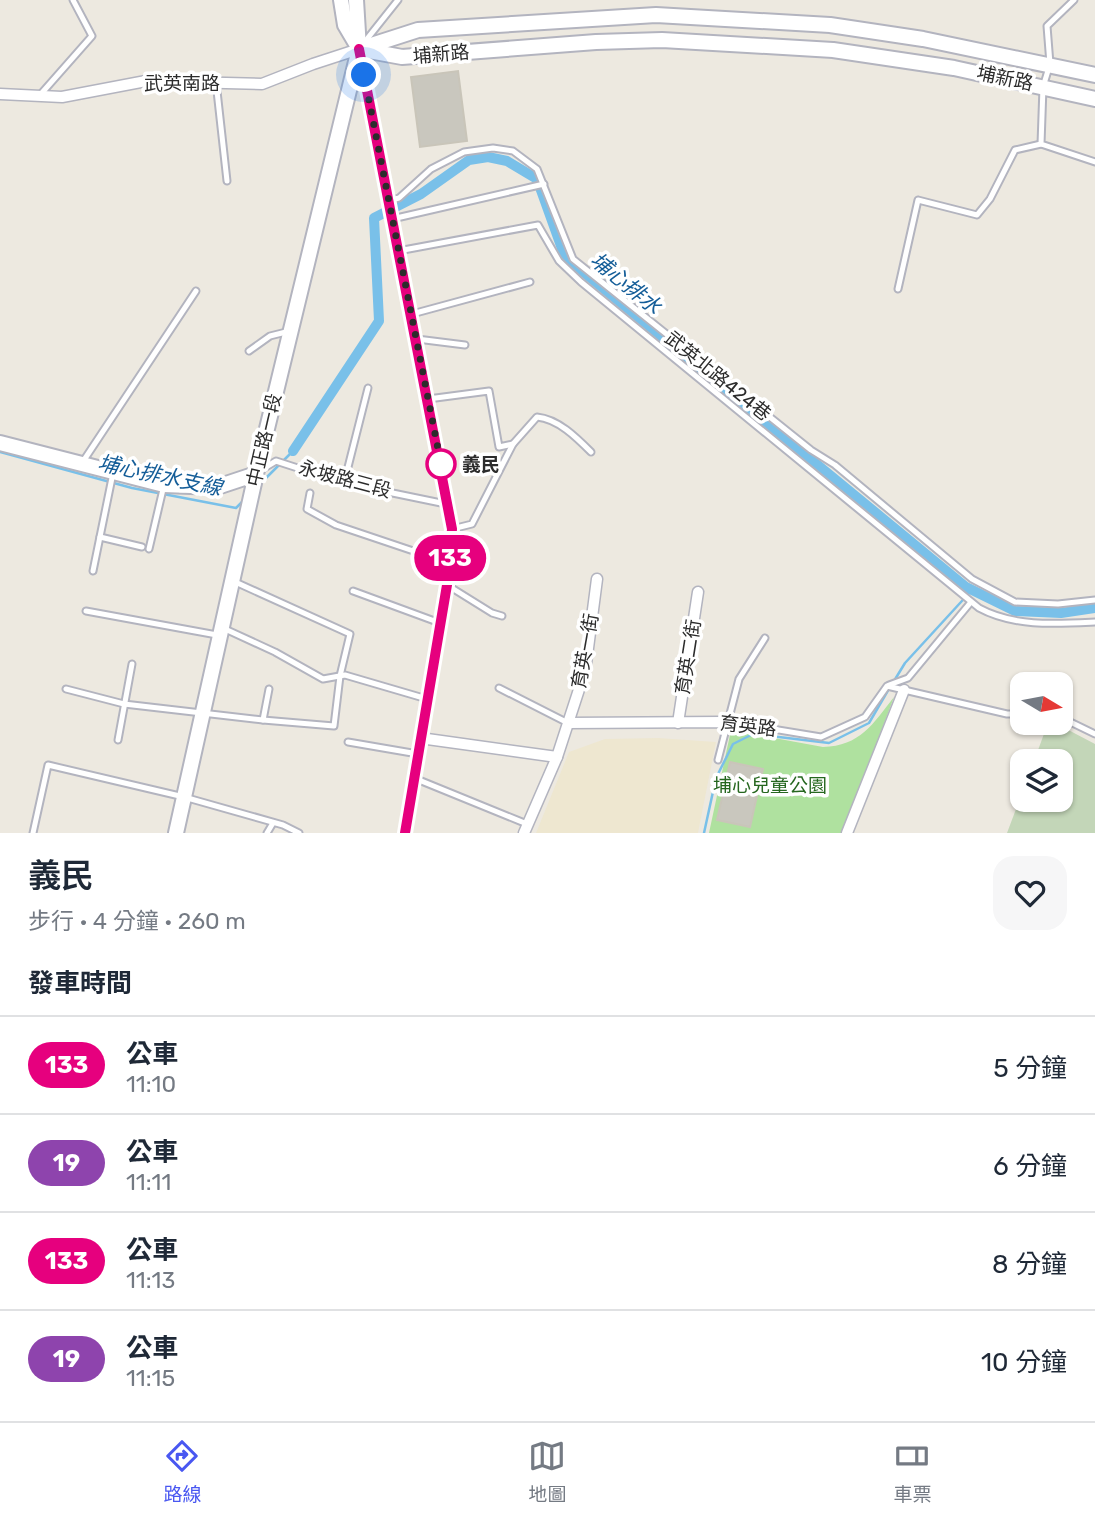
<!DOCTYPE html>
<html lang="zh-TW">
<head>
<meta charset="utf-8">
<style>
	:root { --surface:#fff; --page:#f6f6f7; --text:#1f2937; --muted:#747a83; --line:#e0e1e3; --accent:#4957f1 }
	body { margin:0; font-family:Rubik,"Noto Sans TC",sans-serif; background:var(--page); color:var(--text); height:100vh; display:flex; flex-direction:column; font-size:26px; white-space:nowrap }
	* { box-sizing:border-box; margin:0 }
	p { font-size:23px; color:var(--muted) }
	.icon { flex:none; width:38px; height:38px; fill:none; stroke:currentColor; stroke-width:2; stroke-linecap:round; stroke-linejoin:round }
	.map { position:relative; height:833px; overflow:hidden }
	.drawer { display:flex; flex-direction:column; background:var(--surface); flex:1 }
	.drawer>* { flex:none }
	.badge { padding:0 14px; border-radius:23px; font-size:24px; line-height:46px }
	.needle { width:46px; rotate:100deg }
	.tools { position:absolute; left:1010px; top:672px; display:grid; gap:14px }
	.tools a { display:grid; place-items:center; width:63px; height:63px; border-radius:14px; background:var(--surface); box-shadow:0 2px 5px #0004; font-size:35px }
	.you { position:absolute; width:35px; height:35px; margin:-18px; border:5px solid #fff; border-radius:50%; background:#1a73e8; box-shadow:0 0 0 10px #1a73e833 }
	.map>.badge { position:absolute; translate:-50% -50%; box-shadow:0 0 0 4px #fff }
	h2 { padding:0 28px; font-size:26px; line-height:63px }
	.round { display:grid; place-items:center; flex:none; width:74px; height:74px; border-radius:21px; background:var(--page) }
	.headline { display:flex; align-items:center; justify-content:space-between; height:119px; padding:0 28px }
	h1 { font-size:33px; font-weight:600; line-height:52px }
	ul { padding:0; list-style:none }
	li { display:flex; align-items:center; gap:21px; height:98px; padding:0 28px; border-top:2px solid var(--line) }
	li div { flex:1 }
	li b { display:block; font-size:26px }
	li em { font-style:normal }
	li .badge { min-width:77px; font-weight:700; text-align:center }
	.menu { display:flex; justify-content:space-around; align-items:center; height:98px; border-top:2px solid var(--line); background:var(--surface); font-size:19px; color:var(--muted) }
	.menu a { display:grid; justify-items:center; gap:4px }
	.menu .on { color:var(--accent) }
	.map>svg:first-child { display:block }
	.education { fill:#eee7d0 }
	.green { fill:#afe19f }
	.cemetery { fill:#c3d6b8 }
	.lines { fill:none; stroke-linecap:round; stroke-linejoin:round }
	.stream { stroke:#79c0e9; stroke-width:2.5 }
	.canal { stroke:#79c0e9; stroke-width:10 }
	.building { fill:#c9c7be; stroke:#c9c5b9; stroke-width:2 }
	.lane-casing { stroke:#b3b4bf; stroke-width:9 }
	.street-casing { stroke:#b3b4bf; stroke-width:13 }
	.secondary-casing { stroke:#b3b4bf; stroke-width:18 }
	.lane { stroke:#fff; stroke-width:5 }
	.street { stroke:#fff; stroke-width:10 }
	.secondary { stroke:#fff; stroke-width:14 }
	.line-casing { stroke:#fff; stroke-width:16 }
	.line { stroke:#e6007e; stroke-width:10 }
	.walk { stroke:#2c2c2c; stroke-width:7; stroke-dasharray:0 12.6 }
	.stop-dot { fill:#fff; stroke:#e6007e; stroke-width:3.5 }
	.labels { text-anchor:middle; dominant-baseline:central; stroke-width:7; stroke-linejoin:round; paint-order:stroke }
	.street-label { font-size:19px; fill:#2c2c2c; stroke:#fff }
	.stop-label { font-size:19px; font-weight:bold; fill:#2c2c2c; stroke:#fff; text-anchor:start }
	.park-label { font-size:19px; fill:#26671f; stroke:#fff }
	.water-label { font-size:21px; font-style:italic; fill:#145d98; stroke:#fff }
</style>
</head>
<body>
<div class="map">
<svg width="1095" height="833" viewBox="0 0 1095 833">
	<rect width="100%" height="100%" fill="#ede9e0"/>
	<polygon class="education" points="658,738 716,742 698,833 536,833 569,752 605,739"/>
	<path class="green" d="M894,697l-51,136h-134l22,-103 92,17c37,-1 50,-23 71,-50z"/>
	<polygon class="cemetery" points="1048,723 1055,723 1095,744 1095,833 1007,833 1022,793 1022,800 1060,800 1060,761 1034,761"/>
	<g class="lines">
		<g class="stream">
			<polyline points="0,452 132,488 236,508 243,501"/>
			<polyline points="260,484 293,451"/>
			<polyline points="894,681 905,663 972,590"/>
			<polyline points="704,833 716,778 733,744 753,734 829,743 869,723 890,687"/>
		</g>
		<polyline class="canal" points="293,451 379,321 374,218 421,194 469,160 488,157 507,161 537,179 565,257 966,587 1015,611 1061,613 1095,608"/>
	</g>
	<g class="building">
		<polygon points="458,71 467,141 420,147 411,77"/>
		<polygon points="730,762 763,769 750,827 717,820"/>
	</g>
	<g class="lines">
		<defs>
			<g id="lane">
				<polyline points="1074,0 1047,26 1050,64 1043,87 1041,144 1095,162"/>
				<polyline points="363,44 398,0"/>
				<polyline points="216,82 227,181"/>
				<polyline points="40,95 92,36 73,0"/>
				<polyline points="388,201 399,198 431,169 464,152 493,148 513,151 537,169 573,259 811,450 835,465 972,579 1015,602 1058,604 1095,600"/>
				<polyline points="392,219 544,184"/>
				<path d="M398,251l140,-26 21,36 22,21 398,326c35,19 77,16 116,14"/>
				<polyline points="898,289 918,200 977,215 990,199 1015,150 1041,144"/>
				<polyline points="412,314 530,282"/>
				<polyline points="417,339 465,345"/>
				<polyline points="249,351 270,336 290,331"/>
				<polyline points="428,399 489,391 499,447 513,444"/>
				<polyline points="82,463 196,291"/>
				<polyline points="261,470 276,461 344,483 446,504"/>
				<polyline points="344,483 368,388"/>
				<polyline points="310,493 307,509 336,525 449,563"/>
				<path d="M452,529l20,-5 41,-80 24,-27c21,2 39,20 54,35"/>
				<polyline points="100,537 142,547"/>
				<polyline points="149,549 164,485"/>
				<polyline points="93,571 113,473"/>
				<polyline points="233,581 350,634 340,676 334,726 263,720 269,689"/>
				<polyline points="447,585 492,613 502,616"/>
				<polyline points="353,591 440,623"/>
				<polyline points="86,611 217,635"/>
				<polyline points="225,629 275,652 323,679 345,675 427,699"/>
				<polyline points="889,685 908,678 971,602"/>
				<polyline points="499,688 568,723"/>
				<polyline points="66,689 124,704 263,720"/>
				<polyline points="1060,717 1095,734"/>
				<polyline points="748,725 821,737 865,717 887,686 1007,714 1022,714"/>
				<polyline points="118,740 132,664"/>
				<polyline points="348,742 418,754"/>
				<polyline points="718,760 739,679 765,638"/>
				<polyline points="414,778 527,824"/>
				<polyline points="33,833 48,765 184,797 283,825 299,833"/>
				<polyline points="267,833 273,823"/>
			</g>
			<g id="street">
				<polyline points="0,94 62,97 146,81 262,84 313,64 359,49 452,529 447,585 405,833"/>
				<polyline points="568,723 722,722 748,725"/>
				<polyline points="678,723 698,592"/>
				<polyline points="420,738 557,757"/>
				<polyline points="524,833 557,757 585,671 597,579"/>
				<polyline points="847,833 904,690"/>
			</g>
			<g id="secondary">
				<polyline points="341,0 345,25 358,47"/>
				<polyline points="359,49 418,30 656,15 830,25 923,39 1095,75"/>
				<polyline points="364,50 402,57 596,42 662,40 833,50 954,68 1095,99"/>
				<polyline points="0,443 164,485 217,487 256,474"/>
				<polyline points="176,833 256,474 359,49 356,0"/>
			</g>
		</defs>
		<use href="#lane" class="lane-casing"/>
		<use href="#street" class="street-casing"/>
		<use href="#secondary" class="secondary-casing"/>
		<use href="#lane" class="lane"/>
		<use href="#street" class="street"/>
		<use href="#secondary" class="secondary"/>
	</g>
	<g class="lines">
		<defs>
			<polyline id="line" points="359,49 452,529 447,585 405,833"/>
		</defs>
		<use href="#line" class="line-casing"/>
		<use href="#line" class="line"/>
		<polyline class="walk" points="364,75 441,464"/>
	</g>
	<circle class="stop-dot" cx="441" cy="464" r="14"/>
	<g class="labels">
		<g class="street-label">
			<text transform="translate(441 54) rotate(-5)">埔新路</text>
			<text transform="translate(1005 78) rotate(12)">埔新路</text>
			<text x="182" y="83">武英南路</text>
			<text transform="translate(718 376) rotate(39)">武英北路424巷</text>
			<text transform="translate(264 440) rotate(-77)">中正路一段</text>
			<text transform="translate(345 479) rotate(15)">永坡路三段</text>
			<text transform="translate(585 651) rotate(-80)">育英一街</text>
			<text transform="translate(688 657) rotate(-81)">育英二街</text>
			<text transform="translate(748 726) rotate(7)">育英路</text>
		</g>
		<g class="stop-label">
			<text x="462" y="464">義民</text>
		</g>
		<g class="park-label">
			<text x="770" y="785">埔心兒童公園</text>
		</g>
		<g class="water-label">
			<text transform="translate(626 283) rotate(39)">埔心排水</text>
			<text transform="translate(160 475) rotate(12)">埔心排水支線</text>
		</g>
	</g>
</svg>
<div class="tools">
<a><svg class="needle" viewBox="-14 -14 28 28"><path d="M0-13l5 13h-10z" fill="#e53935"/><path d="M0 13l5-13h-10z" fill="#747a83"/></svg></a>
<a><svg class="icon" aria-label="layers" viewBox="0 0 24 24"><path d="M12 4l9 5-9 5-9-5zM3 14l9 5 9-5"/></svg></a>
</div>
<div class="you" style="left:364px;top:75px"></div>
<b class="badge" style="left:450px;top:558px;background:#e6007e;color:#fff">133</b>
</div>
<section class="drawer">
<div class="headline"><div><h1>義民</h1><p>步行 · 4 分鐘 · 260 m</p></div><a class="round"><svg class="icon" aria-label="heart" viewBox="0 0 24 24"><path d="M12 20l-8-8c-3-5 5-10 8-4 3-6 11-1 8 4z"/></svg></a></div>
<h2>發車時間</h2>
<ul>
<li><span class="badge" style="background:#e6007e;color:#fff">133</span><div><b>公車</b><p>11:10</p></div><em>5 分鐘</em></li>
<li><span class="badge" style="background:#8e44ad;color:#fff">19</span><div><b>公車</b><p>11:11</p></div><em>6 分鐘</em></li>
<li><span class="badge" style="background:#e6007e;color:#fff">133</span><div><b>公車</b><p>11:13</p></div><em>8 分鐘</em></li>
<li><span class="badge" style="background:#8e44ad;color:#fff">19</span><div><b>公車</b><p>11:15</p></div><em>10 分鐘</em></li>
</ul>
</section>
<nav class="menu">
<a class="on"><svg class="icon" aria-label="directions" viewBox="0 0 24 24"><path d="M12 3l9 9-9 9-9-9zM9 14v-3h6M13 9l2 2-2 2"/></svg>路線</a>
<a><svg class="icon" aria-label="map" viewBox="0 0 24 24"><path d="M3 6l6-2 6 2 6-2v14l-6 2-6-2-6 2zM9 4v14M15 6v14"/></svg>地圖</a>
<a><svg class="icon" aria-label="tickets" viewBox="0 0 24 24"><path d="M3 7h18v10H3zM15 7v10"/></svg>車票</a>
</nav>
</body>
</html>
